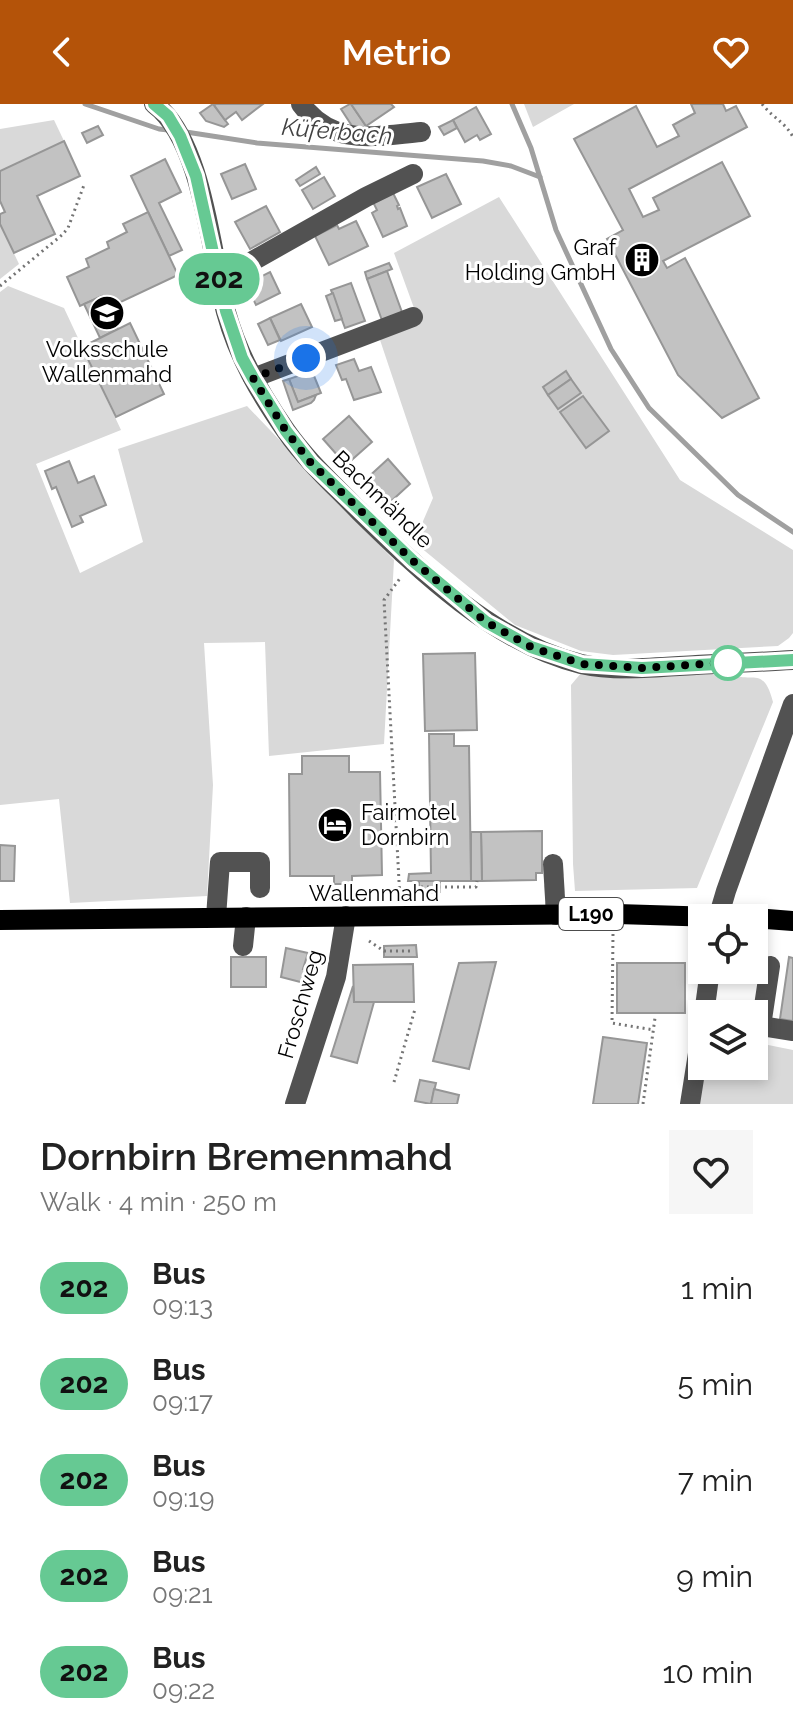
<!DOCTYPE html>
<html lang="en">
<head>
<meta charset="utf-8">
<style>
	:root { --surface:#fff; --page:#f6f6f6; --text:#222; --muted:#767676; --accent:#b45309 }
	body { margin:0; font-family:Raleway,sans-serif; background:var(--page); color:var(--text); height:100vh; display:flex; flex-direction:column; font-size:30px; white-space:nowrap }
	* { box-sizing:border-box; margin:0 }
	p { font-size:26px; color:var(--muted) }
	.icon { flex:none; width:44px; height:44px; fill:none; stroke:currentColor; stroke-width:2; stroke-linecap:round; stroke-linejoin:round }
	.map { position:relative; height:1000px; overflow:hidden }
	.side { display:flex; flex-direction:column; background:var(--surface); flex:1 }
	.side>* { flex:none }
	.badge { padding:0 16px; border-radius:26px; font-size:28px; line-height:52px }
	.fabs { position:absolute; left:688px; top:800px; display:grid; gap:16px }
	.fabs a { display:grid; place-items:center; width:80px; height:80px; border-radius:0px; background:var(--surface); box-shadow:0 4px 12px #0003; font-size:40px }
	.you { position:absolute; width:40px; height:40px; margin:-20px; border:6px solid #fff; border-radius:50%; background:#1a73e8; box-shadow:0 0 0 12px #1a73e833 }
	.map>.badge { position:absolute; translate:-50% -50%; box-shadow:0 0 0 4px #fff }
	.round { display:grid; place-items:center; flex:none; width:84px; height:84px; border-radius:0px; background:var(--page) }
	.overview { display:flex; align-items:center; justify-content:space-between; height:136px; padding:0 40px }
	h1 { font-size:38px; font-weight:600; line-height:60px }
	ul { padding:0; list-style:none }
	li { display:flex; align-items:center; gap:24px; height:96px; padding:0 40px }
	li div { flex:1 }
	li b { display:block; font-size:30px }
	li em { font-style:normal }
	li .badge { min-width:88px; font-weight:700; text-align:center }
	header { display:flex; justify-content:space-between; align-items:center; height:104px; padding:0 40px; background:var(--accent); color:#fff; font-size:36px; font-weight:600 }
	.map>svg:first-child { display:block }
	.green { fill:#d9d9d9 }
	.lines { fill:none; stroke-linecap:round; stroke-linejoin:round }
	.stream { stroke:#a0a0a0; stroke-width:5 }
	.building { fill:#c2c2c2; stroke:#969696; stroke-width:2 }
	.path { stroke:#747474; stroke-width:3; stroke-dasharray:2 4; stroke-linecap:butt }
	.minor { stroke:#525252; stroke-width:20 }
	.major { stroke:#000; stroke-width:20 }
	.line-casing { stroke:#fff; stroke-width:18 }
	.line { stroke:#66c993; stroke-width:12 }
	.walk { stroke:#000; stroke-width:8; stroke-dasharray:0 14.4 }
	.stop-dot { fill:#fff; stroke:#66c993; stroke-width:4 }
	.labels { text-anchor:middle; dominant-baseline:central; stroke-width:6; stroke-linejoin:round; paint-order:stroke }
	.shield { fill:#fff; stroke:#4c4c4c; stroke-width:2 }
	.shield-label { font-size:20px; font-weight:bold; fill:#000 }
	.poi-label { font-size:22px; fill:#000; stroke:#fff; text-anchor:end }
	.street-label { font-size:22px; fill:#000; stroke:#fff }
	.water-label { font-size:24px; font-style:italic; fill:#414141; stroke:#fff }
</style>
</head>
<body>
<header><svg class="icon" aria-label="back" viewBox="0 0 24 24"><path d="M15 5l-7 7 7 7"/></svg>Metrio<svg class="icon" aria-label="heart" viewBox="0 0 24 24"><path d="M12 20l-8-8c-3-5 5-10 8-4 3-6 11-1 8 4z"/></svg></header>
<div class="map">
<svg width="793" height="1000" viewBox="0 0 793 1000">
	<rect width="100%" height="100%" fill="#fff"/>
	<g class="green">
		<polygon points="524,0 574,0 533,23"/>
		<polygon points="54,16 64,37 0,67 0,25"/>
		<polygon points="499,93 680,376 793,446 793,529 789,534 778,542 613,551 581,547 515,521 414,438 433,394 378,230 418,215 394,149"/>
		<polygon points="0,120 19,160 0,175"/>
		<polygon points="8,182 64,204 121,326 36,360 80,469 143,438 118,345 247,302 394,456 384,640 269,652 265,538 204,539 213,681 207,792 70,799 59,695 0,701 0,188"/>
		<path d="M582,568l45,7 102,-6c23,12 34,-9 44,29l-76,186 -122,3 -2,-27 -2,-179z"/>
		<polygon points="754,938 793,946 793,1000 697,1000 703,962 754,962"/>
	</g>
	<g class="lines">
		<g class="stream">
			<polyline points="85,0 159,25 168,26"/>
			<polyline points="512,0 531,44 556,126 611,245 649,304 738,391 793,428"/>
			<polyline points="186,28 257,39 483,57 511,62 540,73"/>
		</g>
	</g>
	<g class="building">
		<polygon points="213,0 228,20 224,23 206,17 200,9"/>
		<polygon points="216,0 263,0 242,16 236,8 225,16 214,1"/>
		<polygon points="350,0 351,0 366,22 360,25 354,25 341,5"/>
		<polygon points="351,0 391,0 394,3 366,22"/>
		<polygon points="691,0 723,0 726,7 736,2 747,23 629,85 643,113 659,106 653,94 722,58 750,112 663,157 667,164 685,154 759,294 722,314 678,271 607,135 623,126 574,35 636,2 657,43 679,32 673,21 695,9"/>
		<polygon points="476,3 491,30 480,36 477,31 465,38 453,16"/>
		<polygon points="453,16 457,24 444,31 439,23"/>
		<polygon points="98,22 103,31 87,39 82,29"/>
		<polygon points="64,37 80,72 37,92 55,130 14,149 0,120 0,110 5,108 0,97 0,67"/>
		<polygon points="165,55 181,88 159,99 182,146 169,152 131,72"/>
		<polygon points="245,60 256,85 232,95 221,70"/>
		<polygon points="316,63 320,70 300,82 296,76"/>
		<polygon points="446,70 461,100 432,114 417,83"/>
		<polygon points="324,73 335,92 313,105 302,86"/>
		<polygon points="392,87 399,101 397,102 398,105 400,104 407,122 383,133 372,109 377,106 372,96"/>
		<polygon points="266,102 280,128 250,145 235,118"/>
		<polygon points="148,108 178,171 108,204 102,192 80,202 67,173 89,163 86,155 109,144 107,138 127,128 123,120"/>
		<polygon points="356,117 368,142 329,161 315,132 337,121 339,125"/>
		<polygon points="389,159 392,165 367,175 365,168"/>
		<polygon points="387,167 403,211 383,219 367,175"/>
		<polygon points="270,168 280,189 256,201 246,180"/>
		<polygon points="351,179 365,217 345,224 331,186"/>
		<polygon points="333,189 342,215 335,217 326,192"/>
		<polygon points="102,192 118,225 100,234 84,200"/>
		<polygon points="301,200 312,223 281,237 270,214"/>
		<polygon points="270,214 280,236 268,241 258,220"/>
		<polygon points="130,219 164,290 116,313 82,243"/>
		<polygon points="354,255 359,267 371,263 381,288 354,296 346,275 342,276 336,261"/>
		<polygon points="312,267 321,289 298,298 289,275"/>
		<polygon points="566,267 571,275 548,291 543,283"/>
		<polygon points="289,275 298,298 316,291 314,296 311,299 293,306 283,277"/>
		<polygon points="571,275 581,289 558,305 548,291"/>
		<polygon points="583,292 609,327 586,344 560,308"/>
		<polygon points="349,312 372,338 346,361 323,335"/>
		<polygon points="388,355 410,380 387,401 365,376"/>
		<polygon points="69,357 78,379 94,372 106,401 80,412 83,418 72,423 56,383 52,385 45,367"/>
		<polygon points="475,549 477,626 425,627 423,550"/>
		<polygon points="429,630 454,630 454,642 469,642 471,777 408,777 409,770 431,769"/>
		<polygon points="302,652 349,652 349,668 380,668 382,771 352,772 352,780 334,780 334,772 290,772 289,670 302,670"/>
		<polygon points="542,727 542,769 536,769 536,776 482,777 481,728"/>
		<polygon points="471,728 481,728 482,777 471,777"/>
		<polygon points="0,741 15,742 14,777 0,777"/>
		<polygon points="419,777 440,777 440,788 419,789"/>
		<polygon points="416,841 417,853 384,853 384,842"/>
		<polygon points="286,844 308,849 303,865 311,867 308,880 281,873"/>
		<rect x="231" y="853" width="35" height="30"/>
		<polygon points="789,853 793,854 793,917 780,915"/>
		<polygon points="496,858 469,965 433,957 459,859"/>
		<rect x="617" y="859" width="68" height="50"/>
		<polygon points="413,860 414,898 354,898 353,861"/>
		<polygon points="353,882 354,898 374,898 357,959 331,952"/>
		<polygon points="603,933 647,939 638,1000 593,1000"/>
		<polygon points="420,976 436,979 431,1000 415,997"/>
		<polygon points="434,985 459,991 457,1000 431,1000"/>
	</g>
	<g class="lines">
		<g class="path">
			<path d="M762,0c11,14 22,17 31,33"/>
			<polyline points="0,182 62,131 68,124 84,81"/>
			<polyline points="421,783 476,783 477,777"/>
			<polyline points="400,796 384,496 401,473"/>
			<polyline points="613,830 612,919 654,926"/>
			<polyline points="369,837 384,847 414,847"/>
			<polyline points="394,978 415,905"/>
			<polyline points="643,1000 655,914"/>
		</g>
		<g class="minor">
			<path d="M154,0c49,36 57,151 72,208 12,44 34,82 60,119 21,30 48,54 73,80 62,61 136,132 222,153 34,8 80,3 115,1 32,-2 65,-3 97,-5"/>
			<path d="M301,0c32,43 73,32 120,28"/>
			<polyline points="219,176 366,93 413,70"/>
			<polyline points="253,274 413,213"/>
			<polyline points="553,760 556,811"/>
			<polyline points="216,813 220,758 260,758 260,784"/>
			<polyline points="718,814 726,787 793,600"/>
			<polyline points="243,842 246,813"/>
			<polyline points="704,910 710,866"/>
			<polyline points="754,921 793,927"/>
			<polyline points="761,922 770,862"/>
			<polyline points="295,1000 336,873 346,812"/>
			<polyline points="690,1000 702,924"/>
		</g>
		<g class="major">
			<polyline points="754,814 793,817"/>
			<polyline points="0,816 617,810 749,814"/>
		</g>
	</g>
	<g class="lines">
		<defs>
			<polyline id="line" points="154,0 168,12 180,32 196,72 226,207 242,254 253,274 286,327 311,359 413,457 486,518 531,543 582,560 642,564 793,556"/>
		</defs>
		<use href="#line" class="line-casing"/>
		<use href="#line" class="line"/>
		<polyline class="walk" points="306,254 253,274 286,327 311,359 413,457 486,518 531,543 582,560 642,564 735,558 728,559"/>
	</g>
	<defs>
		<symbol id="building-disc" viewBox="-11 -11 22 22"><circle r="9.5" fill="#000" stroke="#fff"/><path d="M-4-6H4V6H1V3H-1V6H-4ZM-2.5-4.3h1.7v1.8h-1.7ZM.8-4.3h1.7v1.8H.8ZM-2.5-1h1.7V.8h-1.7ZM.8-1h1.7V.8H.8Z" fill="#fff"/></symbol>
		<symbol id="school-disc" viewBox="-11 -11 22 22"><circle r="9.5" fill="#000" stroke="#fff"/><path d="M0-5L7-2L0 1L-7-2ZM-4 1L0 2.5L4 1V4Q0 6-4 4Z" fill="#fff"/></symbol>
		<symbol id="hotel-disc" viewBox="-11 -11 22 22"><circle r="9.5" fill="#000" stroke="#fff"/><path d="M-6-4.5h1.5V1H6V5H4.5V3h-9V5H-6ZM-4 0a1.8 1.8 0 1 1 3.6 0ZM.5 0V-2.5h3Q6-2.5 6 0Z" fill="#fff"/></symbol>
	</defs>
	<g fill-rule="evenodd">
		<use href="#building-disc" x="622" y="136" width="40" height="40"/>
		<use href="#school-disc" x="87" y="189" width="40" height="40"/>
		<use href="#hotel-disc" x="315" y="701" width="40" height="40"/>
	</g>
	<circle class="stop-dot" cx="728" cy="559" r="16"/>
	<g class="labels">
		<rect class="shield" x="559" y="794" width="64" height="32" rx="6"/>
		<g class="shield-label">
			<text x="591" y="810">L190</text>
		</g>
		<g class="poi-label">
			<text x="616" y="143">Graf<tspan x="616" dy="25">Holding GmbH</tspan></text>
			<text x="107" y="245" text-anchor="middle">Volksschule<tspan x="107" dy="25">Wallenmahd</tspan></text>
			<text x="361" y="708" text-anchor="start">Fairmotel<tspan x="361" dy="25">Dornbirn</tspan></text>
		</g>
		<g class="street-label">
			<text transform="translate(383 395) rotate(44)">Bachmähdle</text>
			<text x="374" y="789">Wallenmahd</text>
			<text transform="translate(300 900) rotate(-74)">Froschweg</text>
		</g>
		<g class="water-label">
			<text transform="translate(337 27) rotate(5)">Küferbach</text>
		</g>
	</g>
</svg>
<div class="fabs">
<a><svg class="icon" aria-label="locate" viewBox="0 0 24 24"><circle cx="12" cy="12" r="6"/><path d="M12 2v4M12 18v4M2 12h4M18 12h4"/></svg></a>
<a><svg class="icon" aria-label="layers" viewBox="0 0 24 24"><path d="M12 4l9 5-9 5-9-5zM3 14l9 5 9-5"/></svg></a>
</div>
<div class="you" style="left:306px;top:254px"></div>
<b class="badge" style="left:219px;top:175px;background:#66c993;color:#111">202</b>
</div>
<section class="side">
<div class="overview"><div><h1>Dornbirn Bremenmahd</h1><p>Walk · 4 min · 250 m</p></div><a class="round"><svg class="icon" aria-label="heart" viewBox="0 0 24 24"><path d="M12 20l-8-8c-3-5 5-10 8-4 3-6 11-1 8 4z"/></svg></a></div>
<ul>
<li><span class="badge" style="background:#66c993;color:#111">202</span><div><b>Bus</b><p>09:13</p></div><em>1 min</em></li>
<li><span class="badge" style="background:#66c993;color:#111">202</span><div><b>Bus</b><p>09:17</p></div><em>5 min</em></li>
<li><span class="badge" style="background:#66c993;color:#111">202</span><div><b>Bus</b><p>09:19</p></div><em>7 min</em></li>
<li><span class="badge" style="background:#66c993;color:#111">202</span><div><b>Bus</b><p>09:21</p></div><em>9 min</em></li>
<li><span class="badge" style="background:#66c993;color:#111">202</span><div><b>Bus</b><p>09:22</p></div><em>10 min</em></li>
</ul>
</section>
</body>
</html>
